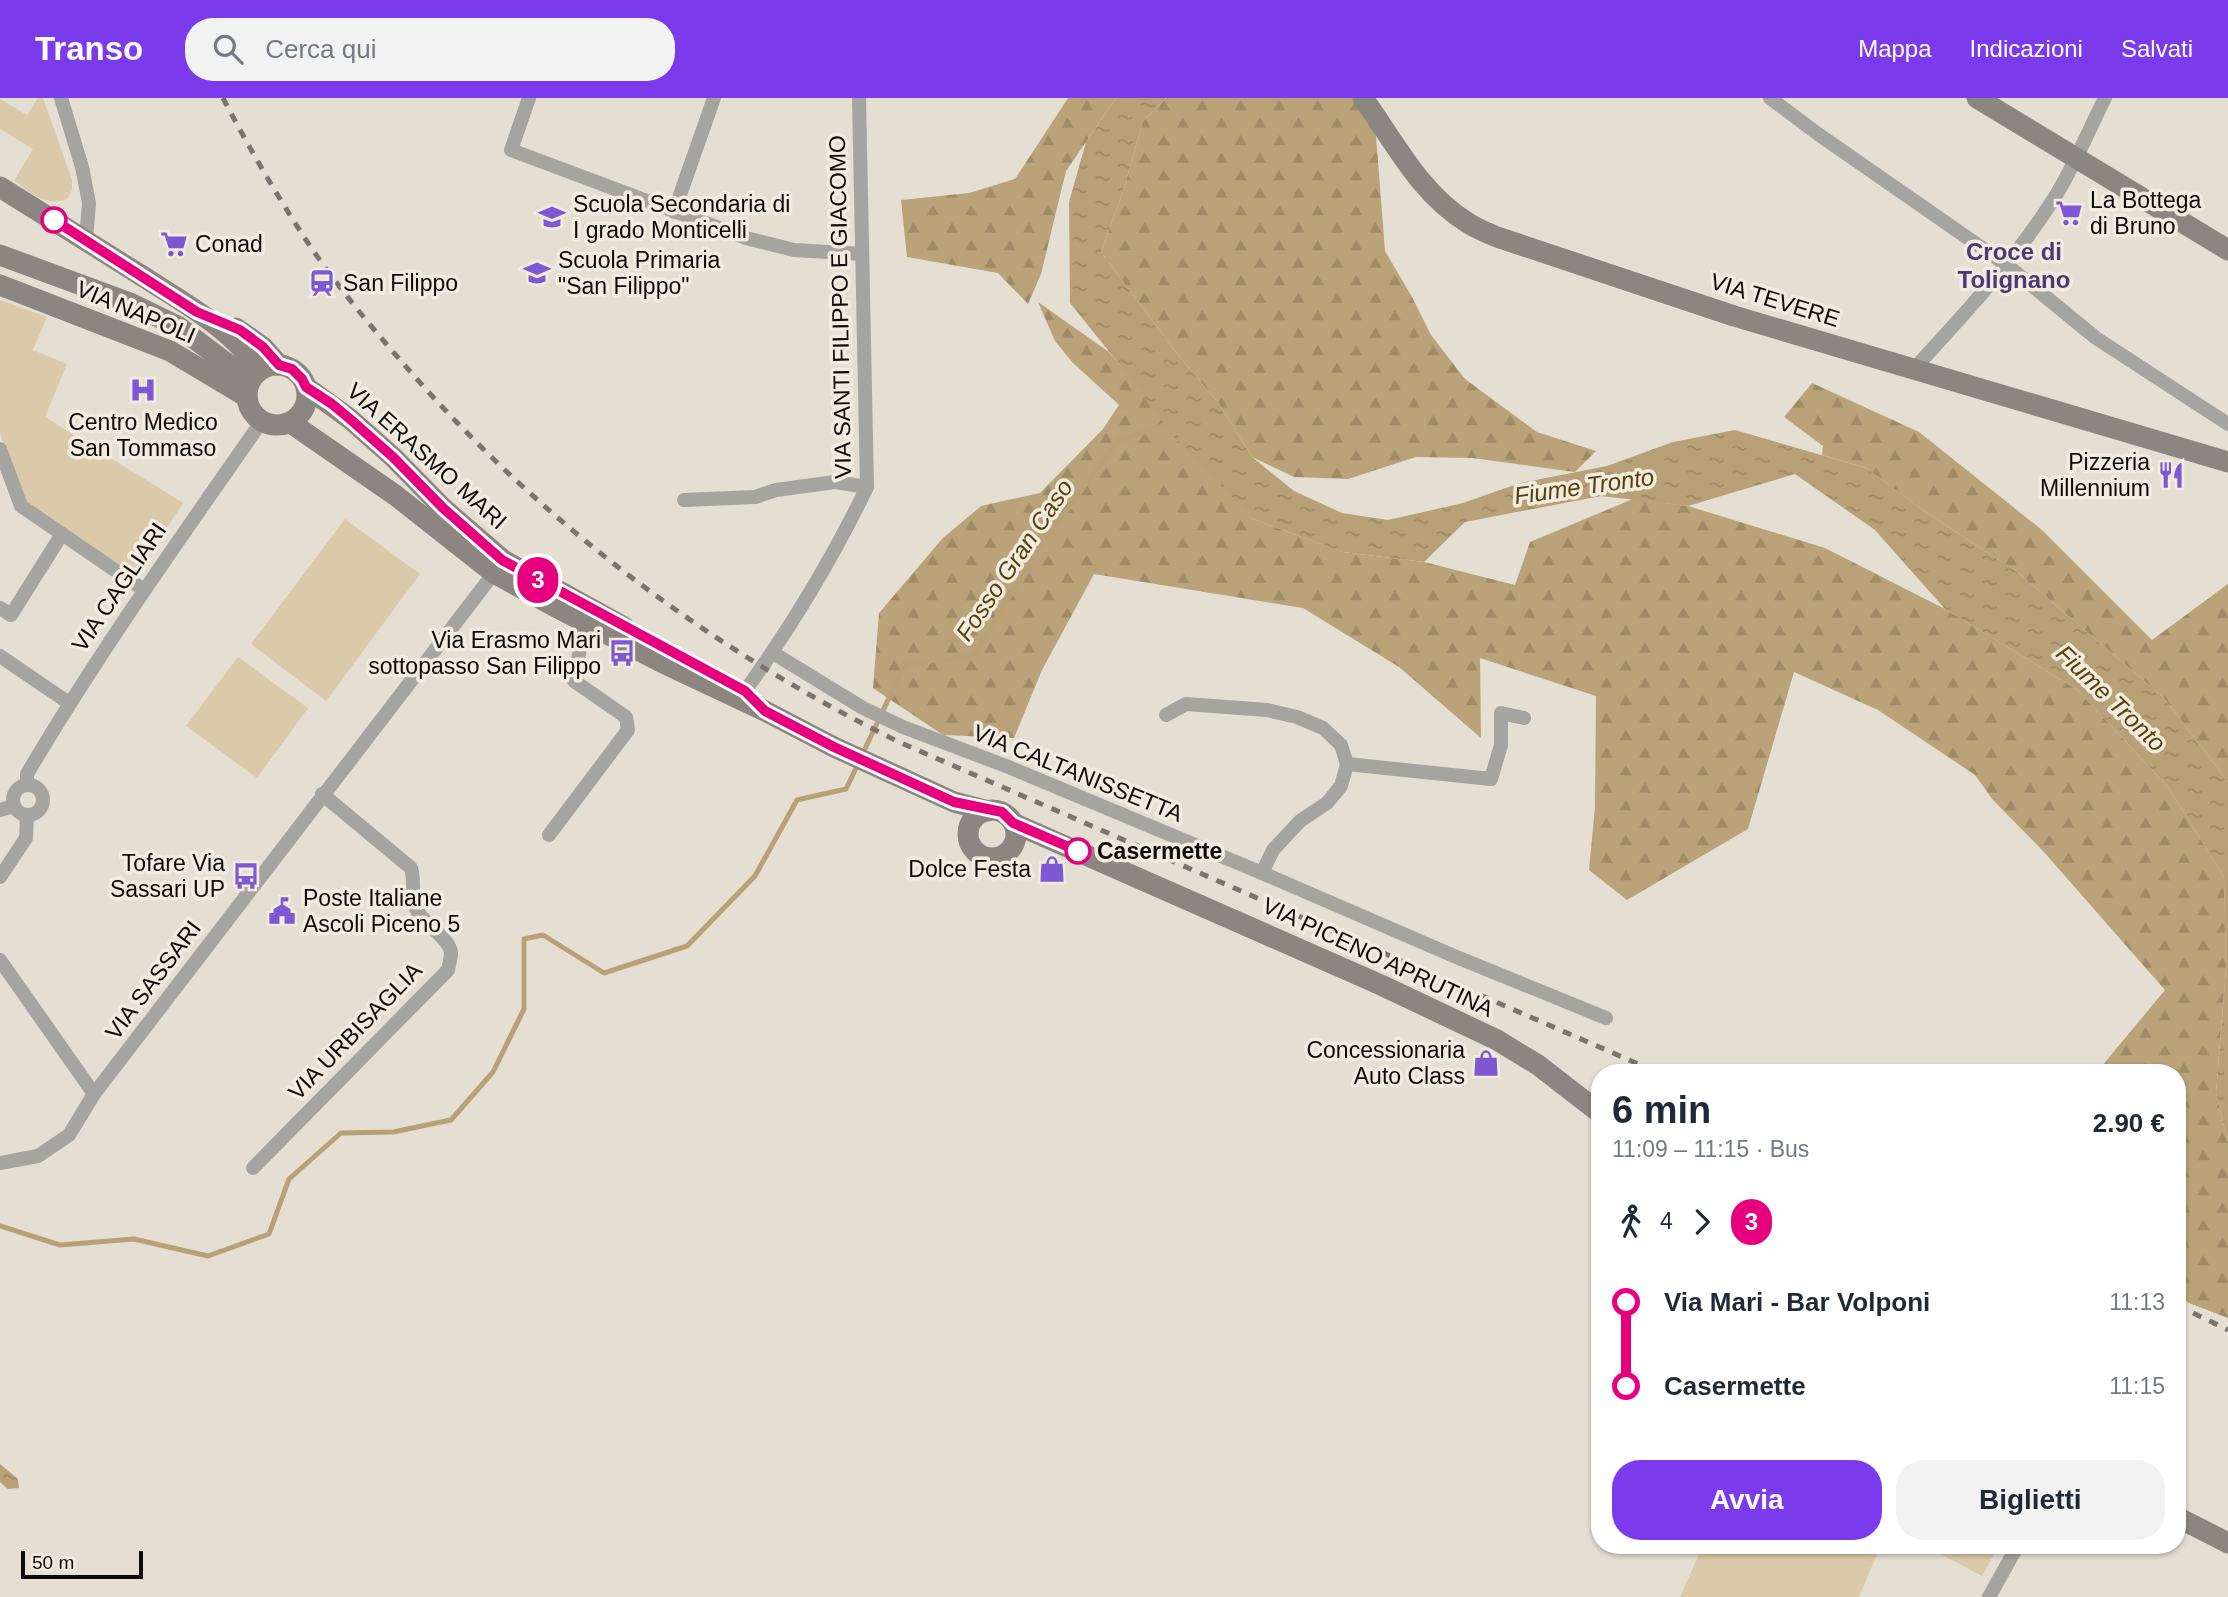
<!DOCTYPE html>
<html lang="it">
<head>
<meta charset="utf-8">
<style>
	:root { --surface:#fff; --page:#f2f2f3; --text:#1f2937; --muted:#747a83; --accent:#7c3aed }
	body { margin:0; font-family:Helvetica,sans-serif; background:var(--page); color:var(--text); height:100vh; display:flex; flex-direction:column; font-size:26px; white-space:nowrap }
	* { box-sizing:border-box; margin:0 }
	p { font-size:23px; color:var(--muted) }
	.icon { flex:none; width:38px; height:38px; fill:none; stroke:currentColor; stroke-width:2; stroke-linecap:round; stroke-linejoin:round }
	.map { position:relative; flex:1; overflow:hidden }
	.side { position:absolute; left:1591px; top:966px; width:595px; height:490px; display:flex; flex-direction:column; background:var(--surface); border-radius:28px; box-shadow:0 2px 5px #0004 }
	.side>* { flex:none }
	.badge { padding:0 14px; border-radius:23px; font-size:24px; line-height:46px }
	.scale { position:absolute; left:21px; bottom:18px; width:122px; box-sizing:border-box; padding-left:7px; border:4px solid #0d0b08; border-top:0; font-size:19px; line-height:24px; white-space:nowrap; color:#0d0b08; -webkit-text-stroke:5px #f1ebe0; paint-order:stroke }
	.map>.badge { position:absolute; translate:-50% -50%; box-shadow:0 0 0 4px #fff }
	.legs { display:flex; align-items:center; gap:10px; height:77px; padding:0 21px; font-size:23px }
	.legs p { margin-inline-start:auto }
	.headline { display:flex; align-items:center; justify-content:space-between; height:119px; padding:0 21px }
	h1 { font-size:38px; font-weight:700; line-height:52px }
	.action { display:flex; gap:14px; margin-top:auto; padding:14px 21px }
	.action a { flex:1; height:80px; border-radius:28px; background:var(--accent); color:#fff; font-size:28px; font-weight:700; line-height:80px; text-align:center }
	.action a+a { background:var(--page); color:var(--text) }
	ul { padding:0 21px; list-style:none }
	li { display:flex; align-items:center; gap:24px; height:84px; font-size:26px }
	li i { display:grid; place-items:center; width:10px; height:100%; margin:0 9px; background:currentColor }
	li i::after { content:''; width:18px; height:18px; margin:-9px; border:5px solid; border-radius:50%; background:var(--surface) }
	li p { margin-inline-start:auto }
	li:first-child i { background:linear-gradient(#0000 50%,currentColor 0) }
	li:last-child i { background:linear-gradient(currentColor 50%,#0000 0) }
	header { display:flex; align-items:center; gap:42px; box-sizing:border-box; height:98px; padding:0 35px; background:var(--accent); color:#fff }
	header strong { font-size:33px }
	nav { display:flex; gap:38px; margin-inline-start:auto; font-size:24px }
	.search { width:490px; height:63px; background:var(--page); display:flex; align-items:center; gap:18px; box-sizing:border-box; padding:0 24px; border-radius:28px; color:var(--muted); font-size:26px }
	.map>svg:first-child { display:block }
	.green { fill:#dbcaa9 }
	.forest { fill:url(#forest-firs) }
	.water { fill:url(#water-ripples) }
	.lines { fill:none; stroke-linecap:round; stroke-linejoin:round }
	.stream { stroke:#b8a176; stroke-width:5 }
	.street { stroke:#a6a49f; stroke-width:14 }
	.secondary { stroke:#8b8780; stroke-width:21 }
	.rail { stroke:#79756e; stroke-width:5; stroke-dasharray:9 9; stroke-linecap:butt }
	.line-1-casing { stroke:#fff; stroke-width:16 }
	.line-1 { stroke:#e6007e; stroke-width:10 }
	.stop-1-dot { fill:#fff; stroke:#e6007e; stroke-width:3.5 }
	.labels { text-anchor:middle; dominant-baseline:central; stroke-width:7; stroke-linejoin:round; paint-order:stroke }
	.poi-label { font-size:23px; fill:#0d0b08; stroke:#f1ebe0; text-anchor:start }
	.street-label { font-size:23px; fill:#0d0b08; stroke:#f1ebe0 }
	.stop-label { font-size:23px; font-weight:bold; fill:#0d0b08; stroke:#f1ebe0; text-anchor:start }
	.neighbourhood-label { font-size:24px; font-weight:bold; fill:#4b3a77; stroke:#f1ebe0 }
	.water-label { font-size:24px; font-style:italic; fill:#584108; stroke:#f1ebe0 }
</style>
</head>
<body>
<header>
<strong>Transo</strong>
<div class="search"><svg class="icon" aria-label="search" viewBox="0 0 24 24"><circle cx="10" cy="10" r="6"/><path d="M15 15l6 6"/></svg>Cerca qui</div>
<nav><a>Mappa</a><a>Indicazioni</a><a>Salvati</a></nav>
</header>
<div class="map">
<svg width="2228" height="1499" viewBox="0 0 2228 1499">
	<defs>
		<pattern id="forest-firs" width="22" height="20" patternUnits="userSpaceOnUse" patternTransform="scale(1.75)"><rect width="22" height="20" fill="#baa378"/><path d="M5 1l3.5 6h-7zM16 11l3.5 6h-7z" fill="#9f8b66"/></pattern>
		<pattern id="water-ripples" width="26" height="14" patternUnits="userSpaceOnUse" patternTransform="scale(1.75)"><rect width="26" height="14" fill="#b8a176"/><path d="M2 4q2-2 4 0t4 0M15 11q2-2 4 0t4 0" fill="none" stroke="#9d8965"/></pattern>
	</defs>
	<rect width="100%" height="100%" fill="#e4ded3"/>
	<g class="green">
		<path d="M38,0h5l29,82v10l-5,9c-23,8 -35,-6 -53,-18l19,-32 -33,-20v-30l27,16z"/>
		<polygon points="0,202 47,219 33,252 67,266 45,319 183,405 136,478 23,403 0,335"/>
		<polygon points="345,421 420,476 326,603 251,546"/>
		<polygon points="238,559 308,610 257,680 186,628"/>
		<polygon points="1703,1447 1881,1447 1859,1499 1680,1499"/>
		<polygon points="1943,1447 1999,1447 1982,1478 1939,1455"/>
	</g>
	<g class="forest">
		<polygon points="1068,0 1116,0 1066,73 1041,176 1028,206 998,175 907,159 901,102 969,95 1015,81"/>
		<polygon points="1166,0 1373,0 1385,153 1412,199 1431,237 1465,281 1537,334 1596,353 1575,374 1472,360 1416,359 1348,381 1294,379 1252,359 1219,306 1174,252 1101,154 1123,93 1143,23"/>
		<polygon points="1038,204 1109,254 1253,421 1343,454 1424,464 1515,487 1530,444 1633,401 1688,408 1825,450 1945,511 2078,592 2169,690 2224,779 2226,870 2216,995 2228,1044 2228,1220 2189,1205 2177,1197 2177,975 2096,975 2165,892 2043,753 1993,702 1975,677 1878,612 1794,574 1748,731 1627,802 1589,772 1595,709 1596,598 1480,560 1481,640 1399,569 1303,510 1094,476 1042,572 1014,640 943,637 873,590 879,515 943,440 981,408 1040,395 1103,331 1119,307 1072,264 1055,243"/>
		<polygon points="1812,285 1919,334 2042,432 2152,542 2228,486 2228,684 2163,599 2016,473 1934,420 1866,370 1822,357 1823,348 1784,319"/>
	</g>
	<g class="water">
		<polygon points="1116,0 1166,0 1143,23 1123,93 1101,154 1174,252 1219,306 1252,359 1294,393 1342,415 1388,422 1463,405 1520,385 1607,368 1673,344 1735,332 1866,370 1934,420 2016,473 2163,599 2228,684 2228,1044 2216,995 2226,870 2224,779 2169,690 2078,592 1945,511 1875,432 1795,376 1688,408 1601,398 1465,424 1424,464 1343,454 1253,421 1174,339 1132,282 1070,205 1069,104 1086,44"/>
		<polygon points="0,1366 18,1381 19,1390 8,1391 0,1384"/>
	</g>
	<g class="lines">
		<g class="stream">
			<polyline points="862,657 905,566 974,558 1036,453 1119,342 1172,325"/>
			<polyline points="0,1128 60,1147 134,1141 208,1158 269,1136 289,1081 341,1035 393,1034 451,1022 493,974 524,911 524,841 543,837 604,875 687,848 755,778 797,702 846,691 858,666"/>
		</g>
		<g class="street">
			<polyline points="61,0 82,69 89,105 86,141"/>
			<polyline points="529,0 511,52 746,140 794,152 862,156"/>
			<polyline points="1770,0 1818,36 2008,168 2096,240 2228,326"/>
			<polyline points="674,114 714,0"/>
			<path d="M1914,271c49,-54 97,-104 137,-166 22,-33 36,-70 54,-105"/>
			<polyline points="0,351 21,408 144,492"/>
			<polyline points="684,402 755,399 776,392 835,384 867,389"/>
			<polyline points="0,510 11,517 62,436"/>
			<polyline points="773,555 863,610 903,629 1006,668 1262,775 1454,858 1606,920"/>
			<polyline points="0,558 69,605"/>
			<path d="M745,593c46,-64 88,-133 122,-204l-8,-389"/>
			<polyline points="1166,617 1186,606 1267,612 1297,619 1323,630 1341,647 1347,666 1341,688 1327,705 1300,723 1273,752 1262,775"/>
			<polyline points="1347,666 1491,681 1501,647 1501,615 1524,620"/>
			<circle cx="28" cy="702" r="15"/>
			<path d="M27,687v-11c72,-122 154,-237 235,-353"/>
			<polyline points="0,712 14,708"/>
			<polyline points="549,737 628,632 626,619 574,583 585,524"/>
			<polyline points="0,779 26,740 27,717"/>
			<polyline points="0,862 94,996"/>
			<polyline points="0,1065 38,1058 69,1037 94,996 494,475"/>
			<path d="M253,1070l195,-198c1,-5 3,-12 3,-17 -1,-16 -30,-29 -36,-47 -4,-13 0,-25 -4,-38l-89,-74"/>
			<polyline points="1989,1499 2018,1447"/>
		</g>
		<g class="secondary">
			<path d="M1363,0c31,43 57,96 105,125 9,6 20,10 29,14l237,79 494,146"/>
			<polyline points="1977,0 2228,152"/>
			<path d="M0,89c49,31 98,61 147,92 37,24 90,53 112,92"/>
			<polyline points="0,157 130,205 179,229 225,264 252,280"/>
			<polyline points="0,187 170,253 247,299"/>
			<polyline points="236,230 263,249 279,267"/>
			<circle cx="277" cy="297" r="30"/>
			<polyline points="306,289 350,321 393,359 443,410 503,462 624,529"/>
			<polyline points="291,325 395,397 494,475 554,508 661,564 765,613 834,649 954,704 988,713"/>
			<circle cx="992" cy="736" r="24"/>
			<polyline points="1013,725 1381,887 1497,942 1538,967 1600,1015"/>
			<polyline points="2177,1419 2228,1445"/>
		</g>
		<g class="rail">
			<path d="M223,0c25,48 53,96 83,142 30,45 66,88 102,129 137,157 304,281 491,373l760,331"/>
			<polyline points="2177,1207 2228,1232"/>
		</g>
	</g>
	<g class="lines">
		<defs>
			<polyline id="line-1" points="54,122 197,214 240,232 263,249 279,267 292,271 302,281 306,289 332,306 350,321 393,359 443,410 502,462 745,593 765,613 834,649 954,704 1002,714 1013,725 1078,753"/>
		</defs>
		<use href="#line-1" class="line-1-casing"/>
		<use href="#line-1" class="line-1"/>
	</g>
	<defs>
		<symbol id="supermarket-bare" viewBox="-9 -9 18 18"><path d="M-6-5.5h2.5l.6 2H6L4.5 2H-2.5L-4.4-4H-6ZM-1.5 3.2a1.3 1.3 0 1 0 .1 0ZM3 3.2a1.3 1.3 0 1 0 .1 0Z" fill="#7d58d2" stroke="#f1ebe0" stroke-width="2.5" paint-order="stroke"/></symbol>
		<symbol id="school-bare" viewBox="-9 -9 18 18"><path d="M0-5L7-2L0 1L-7-2ZM-4 1L0 2.5L4 1V4Q0 6-4 4Z" fill="#7d58d2" stroke="#f1ebe0" stroke-width="2.5" paint-order="stroke"/></symbol>
		<symbol id="station-bare" viewBox="-9 -9 18 18"><path d="M-3-6H3Q5-6 5-4V2Q5 4 3 4L4.5 6H3L1.5 4h-3L-3 6H-4.5L-3 4Q-5 4-5 2V-4Q-5-6-3-6ZM-3.5-4v3h7v-3ZM-3.5 1v1.5H-2V1ZM2 1v1.5H3.5V1Z" fill="#7d58d2" stroke="#f1ebe0" stroke-width="2.5" paint-order="stroke"/></symbol>
		<symbol id="hospital-bare" viewBox="-9 -9 18 18"><path d="M-5-5h3v3.5h4V-5h3V5h-3V1.5h-4V5h-3Z" fill="#7d58d2" stroke="#f1ebe0" stroke-width="2.5" paint-order="stroke"/></symbol>
		<symbol id="restaurant-bare" viewBox="-9 -9 18 18"><path d="M-5-6h1v4h1v-4h1v4h1v-4h1v5L-1.5 .5V6h-2V.5L-5-1ZM5-6V6H3V1.5H1.5Q1.5-4 5-6Z" fill="#7d58d2" stroke="#f1ebe0" stroke-width="2.5" paint-order="stroke"/></symbol>
		<symbol id="bus-bare" viewBox="-9 -9 18 18"><path d="M-5-6H5V4H4V6H2V4H-2V6H-4V4H-5ZM-3.5-4V0h7V-4ZM-3.5 1.2v1.5H-2V1.2ZM2 1.2v1.5H3.5V1.2Z" fill="#7d58d2" stroke="#f1ebe0" stroke-width="2.5" paint-order="stroke"/></symbol>
		<symbol id="shop-bare" viewBox="-9 -9 18 18"><path d="M-5-2.5h2.3a2.7 3.5 0 0 1 5.4 0H5L5.5 6h-11ZM-1.5-2.5h3a1.5 2.3 0 0 0-3 0Z" fill="#7d58d2" stroke="#f1ebe0" stroke-width="2.5" paint-order="stroke"/></symbol>
		<symbol id="civic-bare" viewBox="-9 -9 18 18"><path d="M-.6-6.5H3V-4.5H.6V-3L4-1V1h2V6H-6V1h2V-1L-.6-3ZM-1.2 2.5V6h2.4V2.5Z" fill="#7d58d2" stroke="#f1ebe0" stroke-width="2.5" paint-order="stroke"/></symbol>
	</defs>
	<g fill-rule="evenodd">
		<use href="#supermarket-bare" x="2050" y="96" width="38" height="38"/>
		<use href="#school-bare" x="533" y="100" width="38" height="38"/>
		<use href="#supermarket-bare" x="155" y="127" width="38" height="38"/>
		<use href="#school-bare" x="518" y="156" width="38" height="38"/>
		<use href="#station-bare" x="303" y="166" width="38" height="38"/>
		<use href="#hospital-bare" x="124" y="273" width="38" height="38"/>
		<use href="#restaurant-bare" x="2152" y="358" width="38" height="38"/>
		<use href="#bus-bare" x="603" y="536" width="38" height="38"/>
		<use href="#shop-bare" x="1033" y="752" width="38" height="38"/>
		<use href="#bus-bare" x="227" y="759" width="38" height="38"/>
		<use href="#civic-bare" x="263" y="794" width="38" height="38"/>
		<use href="#shop-bare" x="1467" y="946" width="38" height="38"/>
	</g>
	<g class="stop-1-dot">
		<circle cx="54" cy="122" r="12"/>
		<circle cx="1078" cy="753" r="12"/>
	</g>
	<g class="labels">
		<g class="poi-label">
			<text x="2090" y="102">La Bottega<tspan x="2090" dy="26">di Bruno</tspan></text>
			<text x="573" y="106">Scuola Secondaria di<tspan x="573" dy="26">I grado Monticelli</tspan></text>
			<text x="195" y="146">Conad</text>
			<text x="558" y="162">Scuola Primaria<tspan x="558" dy="26">"San Filippo"</tspan></text>
			<text x="343" y="185">San Filippo</text>
			<text x="143" y="324" text-anchor="middle">Centro Medico<tspan x="143" dy="26">San Tommaso</tspan></text>
			<text x="2150" y="364" text-anchor="end">Pizzeria<tspan x="2150" dy="26">Millennium</tspan></text>
			<text x="601" y="542" text-anchor="end">Via Erasmo Mari<tspan x="601" dy="26">sottopasso San Filippo</tspan></text>
			<text x="225" y="765" text-anchor="end">Tofare Via<tspan x="225" dy="26">Sassari UP</tspan></text>
			<text x="1031" y="771" text-anchor="end">Dolce Festa</text>
			<text x="303" y="800">Poste Italiane<tspan x="303" dy="26">Ascoli Piceno 5</tspan></text>
			<text x="1465" y="952" text-anchor="end">Concessionaria<tspan x="1465" dy="26">Auto Class</tspan></text>
		</g>
		<g class="street-label">
			<text transform="translate(1775 202) rotate(17)">VIA TEVERE</text>
			<text transform="translate(840 209) rotate(-91)">VIA SANTI FILIPPO E GIACOMO</text>
			<text transform="translate(136 214) rotate(23)">VIA NAPOLI</text>
			<text transform="translate(427 358) rotate(42)">VIA ERASMO MARI</text>
			<text transform="translate(119 489) rotate(-56)">VIA CAGLIARI</text>
			<text transform="translate(1078 675) rotate(22)">VIA CALTANISSETTA</text>
			<text transform="translate(1378 859) rotate(25)">VIA PICENO APRUTINA</text>
			<text transform="translate(153 882) rotate(-53)">VIA SASSARI</text>
			<text transform="translate(355 933) rotate(-46)">VIA URBISAGLIA</text>
		</g>
		<g class="stop-label">
			<text x="1097" y="753">Casermette</text>
		</g>
		<g class="neighbourhood-label">
			<text x="2014" y="153">Croce di<tspan x="2014" dy="28">Tolignano</tspan></text>
		</g>
		<g class="water-label">
			<text transform="translate(1584 388) rotate(-8)">Fiume Tronto</text>
			<text transform="translate(1014 462) rotate(-56)">Fosso Gran Caso</text>
			<text transform="translate(2111 600) rotate(44)">Fiume Tronto</text>
		</g>
	</g>
</svg>
<div class="scale">50 m</div>
<b class="badge" style="left:538px;top:482px;background:#e6007e;color:#fff">3</b>
<section class="side">
<div class="headline"><div><h1>6 min</h1><p>11:09 – 11:15 · Bus</p></div><b>2.90 €</b></div>
<div class="legs"><svg class="icon" aria-label="walk" viewBox="0 0 24 24"><circle cx="13" cy="4" r="2"/><path d="M13 8l-2 6 4 7M11 14l-3 7M7 12l3-4h3l4 4"/></svg>4<svg class="icon" aria-label="forward" viewBox="0 0 24 24"><path d="M9 5l7 7-7 7"/></svg><b class="badge" style="background:#e6007e;color:#fff">3</b></div>
<ul>
<li><i style="color:#e6007e"></i><b>Via Mari - Bar Volponi</b><p>11:13</p></li>
<li><i style="color:#e6007e"></i><b>Casermette</b><p>11:15</p></li>
</ul>
<div class="action"><a>Avvia</a><a>Biglietti</a></div>
</section>
</div>
</body>
</html>
